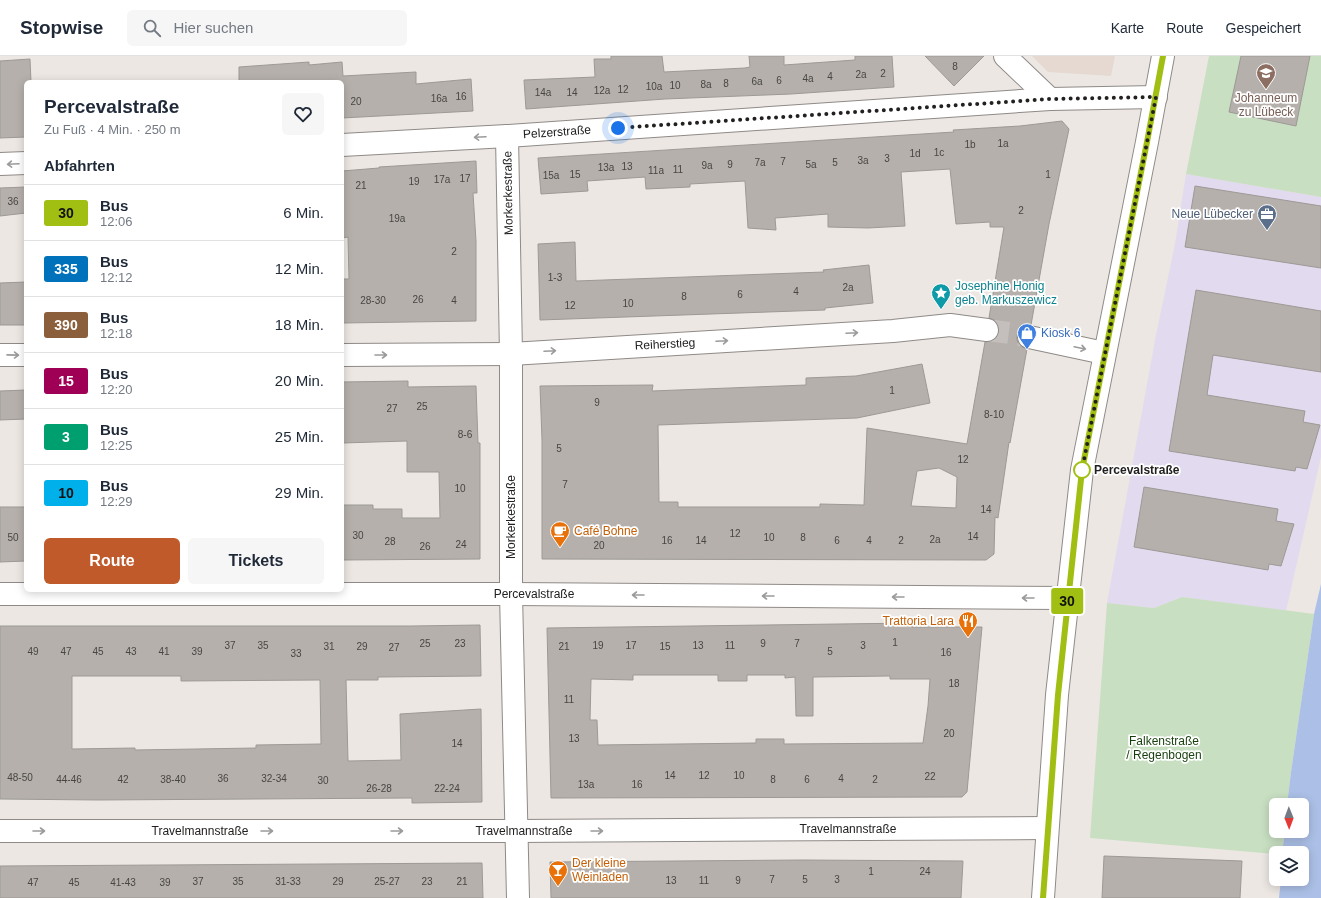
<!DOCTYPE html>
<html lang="de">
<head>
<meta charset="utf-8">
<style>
	:root { --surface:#fff; --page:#f6f6f7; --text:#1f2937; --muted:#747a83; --line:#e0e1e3; --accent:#c05a2b }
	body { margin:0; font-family:Helvetica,sans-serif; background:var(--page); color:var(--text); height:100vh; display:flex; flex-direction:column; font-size:15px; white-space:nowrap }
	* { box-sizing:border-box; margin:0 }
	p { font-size:13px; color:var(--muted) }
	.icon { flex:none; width:22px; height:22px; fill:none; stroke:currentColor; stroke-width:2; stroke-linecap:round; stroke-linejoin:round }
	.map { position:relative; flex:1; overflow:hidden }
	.panel { position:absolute; left:24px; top:24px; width:320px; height:512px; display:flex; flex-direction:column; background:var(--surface); border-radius:6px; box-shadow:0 2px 10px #0003 }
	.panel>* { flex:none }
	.badge { padding:0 8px; border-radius:3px; font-size:14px; line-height:26px }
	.needle { width:26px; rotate:179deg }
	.buttons { position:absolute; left:1269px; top:742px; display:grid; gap:8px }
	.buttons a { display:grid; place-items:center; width:40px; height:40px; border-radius:6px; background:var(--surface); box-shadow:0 2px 10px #0003; font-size:20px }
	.you { position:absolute; width:20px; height:20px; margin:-10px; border:3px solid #fff; border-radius:50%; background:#1a73e8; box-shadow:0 0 0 6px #1a73e833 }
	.map>.badge { position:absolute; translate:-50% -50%; box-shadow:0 0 0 2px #fff }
	h2 { padding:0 20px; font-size:15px; line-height:36px }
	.round { display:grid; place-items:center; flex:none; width:42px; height:42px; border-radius:6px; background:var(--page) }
	.overview { display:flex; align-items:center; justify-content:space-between; height:68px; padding:0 20px }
	h1 { font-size:19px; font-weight:700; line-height:30px }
	.primary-button { display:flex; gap:8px; margin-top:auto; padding:8px 20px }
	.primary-button a { flex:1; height:46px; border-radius:6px; background:var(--accent); color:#fff; font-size:16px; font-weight:700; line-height:46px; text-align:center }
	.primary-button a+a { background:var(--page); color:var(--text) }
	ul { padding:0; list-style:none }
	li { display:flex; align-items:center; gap:12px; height:56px; padding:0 20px; border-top:1px solid var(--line) }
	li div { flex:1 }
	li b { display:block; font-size:15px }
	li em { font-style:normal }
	li .badge { min-width:44px; font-weight:700; text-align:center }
	header { display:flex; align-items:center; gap:24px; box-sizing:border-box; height:56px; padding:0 20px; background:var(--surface); border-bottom:1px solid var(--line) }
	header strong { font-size:19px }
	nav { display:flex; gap:22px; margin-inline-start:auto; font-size:14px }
	.search { width:280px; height:36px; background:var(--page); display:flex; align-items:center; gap:10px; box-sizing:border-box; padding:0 14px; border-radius:6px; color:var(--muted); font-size:15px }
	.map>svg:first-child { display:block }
	.commercial { fill:#e2daef }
	.built { fill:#e6d9d1 }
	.green { fill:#c8dfc2 }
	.water { fill:#acc0e7 }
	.building { fill:#b5b0ac; stroke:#9d9995; fill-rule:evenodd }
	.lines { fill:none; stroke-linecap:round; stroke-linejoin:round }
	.street-tunnel { stroke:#c4bfbc; stroke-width:22; stroke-dasharray:22 11; stroke-linecap:butt }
	.street-casing { stroke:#8f8a87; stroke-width:24 }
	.secondary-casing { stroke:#8f8a87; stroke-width:24 }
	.street { stroke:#fff; stroke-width:22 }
	.secondary { stroke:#fff; stroke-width:22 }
	.oneway { stroke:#9c9b9b }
	.line-casing { stroke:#fff; stroke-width:9 }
	.line { stroke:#a1be13; stroke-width:6 }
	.walk { stroke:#232120; stroke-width:4; stroke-dasharray:0 7.2 }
	.stop-dot { fill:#fff; stroke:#a1be13; stroke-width:2 }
	.labels { text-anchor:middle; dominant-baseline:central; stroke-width:3.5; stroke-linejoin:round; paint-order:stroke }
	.number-label { font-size:10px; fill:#484543 }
	.education-label { font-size:12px; fill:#785e54; stroke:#fff }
	.street-label { font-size:12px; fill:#232120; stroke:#fff }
	.service-label { font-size:12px; fill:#4e5e75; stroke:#fff; text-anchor:end }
	.culture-label { font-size:12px; fill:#0d838f; stroke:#fff; text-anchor:start }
	.shop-label { font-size:12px; fill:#366cbe; stroke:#fff; text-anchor:start }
	.stop-label { font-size:12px; font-weight:bold; fill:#232120; stroke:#fff; text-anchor:start }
	.food-label { font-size:12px; fill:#c56008; stroke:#fff; text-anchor:start }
	.park-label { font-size:12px; fill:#173f0d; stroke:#fff }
</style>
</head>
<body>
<header>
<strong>Stopwise</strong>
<div class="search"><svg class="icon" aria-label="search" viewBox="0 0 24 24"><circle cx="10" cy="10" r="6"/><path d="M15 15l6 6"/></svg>Hier suchen</div>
<nav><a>Karte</a><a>Route</a><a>Gespeichert</a></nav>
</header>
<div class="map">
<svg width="1321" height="842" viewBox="0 0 1321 842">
	<rect width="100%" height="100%" fill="#ece7e3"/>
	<polygon class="commercial" points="1186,118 1321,141 1321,401 1286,555 1182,541 1154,552 1107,547 1156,279 1175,188"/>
	<polygon class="built" points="1032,0 1115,0 1111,20 1048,16"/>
	<g class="green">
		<polygon points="1209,0 1321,0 1321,141 1186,118"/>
		<polygon points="1182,541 1314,558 1291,716 1287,749 1276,749 1276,775 1285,775 1282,797 1276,798 1090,782 1107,547 1154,552"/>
	</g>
	<polygon class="water" points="1321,528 1321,842 1279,842 1281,823 1302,823 1302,797 1282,797 1285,775 1302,775 1302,749 1287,749 1291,716 1314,558"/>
	<g class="building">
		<polygon points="611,0 662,0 664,16 745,12 750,11 749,0 784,0 784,9 855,4 855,0 892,0 894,31 791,38 665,43 526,53 524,24 595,21 594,3 611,3"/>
		<polygon points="925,0 984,0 954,30"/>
		<polygon points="1241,0 1310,0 1296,70 1229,56"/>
		<polygon points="30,3 31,26 26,26 26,81 0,82 0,5"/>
		<polygon points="309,6 309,9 342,6 343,20 416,16 416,28 471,23 473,55 342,62 342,26 239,26 239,11"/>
		<path d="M1062,65l7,8 -20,95 -18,101h-6l-5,3 -3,7v5l3,6 7,3 -17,94 -1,-1 -11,76 -3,-1 -1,37 -8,6 -444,-1v-119l-2,-54 113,-1 -1,6 154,-6v-7l50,-2 66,-12 8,39 -73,15 -199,7 1,77h19v5h142v-3l44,1 3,-77 100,16 18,-102 7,-1 5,-4 2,-5 -1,-7 -3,-5 -6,-2 15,-91h-14v-5l-34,2 -6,-55 -49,3 4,54 -37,2 -40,-1v-13l-53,4 1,12 -28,-2 -3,-47 -55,3v3l-44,2 -1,-12 -58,4 1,10 -47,3 -3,-36 416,-26 -1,-2 67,-4zM939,412l18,9 -1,31 -45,-2 6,-35z"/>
		<polygon points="476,105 477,137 473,137 476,185 476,265 342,267 342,223 349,223 348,181 342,182 342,115 379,112 379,111"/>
		<polygon points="1195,130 1321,150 1321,212 1185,191"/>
		<polygon points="26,131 26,157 0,160 0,132"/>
		<polygon points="575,186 576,225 824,216 823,214 869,209 873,247 825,252 825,254 540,264 538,188"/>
		<polygon points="26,226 26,269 0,269 0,227"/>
		<polygon points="1196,234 1321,255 1321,316 1213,299 1207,339 1305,355 1303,366 1320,369 1307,413 1296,411 1295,415 1169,395"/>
		<polygon points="408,325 408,331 476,330 478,387 480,387 480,503 342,504 342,449 373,449 373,453 402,453 402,462 440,462 439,416 407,416 407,385 342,387 342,326"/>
		<polygon points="26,334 26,363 0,364 0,335"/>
		<polygon points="1144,431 1278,453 1276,465 1294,468 1281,510 1269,508 1268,514 1134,491"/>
		<polygon points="0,451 26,451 26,505 0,506"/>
		<path d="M912,567v4h70l-15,165 -5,5 -411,1 -4,-170zM633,619h85v6h29v-6h38v3l10,-1 1,39h17v-39l77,-1v3h40l-2,27 -5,37 -139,1v-5h-28v4l-158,2 -1,-25h-7l1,-41 42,1z"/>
		<path d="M480,569l1,51 -103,1v3h-32l2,81 53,-1 -1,-46 81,-5 1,93 -70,1v-5l-314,2 -98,-1v-173h411zM72,620h109v5l139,-1 1,64 -65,1v3l-121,2v-2l-63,1z"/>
		<polygon points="1104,800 1242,805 1240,842 1102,842"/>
		<polygon points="802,804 963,805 961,842 551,842 550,806"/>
		<polygon points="482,807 483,842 0,842 0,810"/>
	</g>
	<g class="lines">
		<polyline class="street-tunnel" points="987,274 1010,277 1029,281"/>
		<defs>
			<g id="street">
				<polyline points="1005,0 1050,43"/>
				<polyline points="507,80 511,298 511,538 518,842"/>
				<polyline points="342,89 507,80 1050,43 1156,41"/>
				<polyline points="0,108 26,107"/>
				<polyline points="1029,281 1104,297"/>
				<polyline points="0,299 26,299"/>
				<polyline points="342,299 511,298 893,275 950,269 987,274"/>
				<polyline points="0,538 511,538 1067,542"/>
				<polyline points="0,775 517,775 1047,772"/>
			</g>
			<polyline id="secondary" points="1043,842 1057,639 1082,414 1147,86 1163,0"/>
		</defs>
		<use href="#street" class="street-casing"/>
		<use href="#secondary" class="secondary-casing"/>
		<use href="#street" class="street"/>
		<use href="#secondary" class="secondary"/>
	</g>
	<defs><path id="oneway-shaft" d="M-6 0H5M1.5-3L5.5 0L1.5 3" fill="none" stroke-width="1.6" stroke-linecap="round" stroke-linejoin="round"/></defs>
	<g class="oneway">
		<use href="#oneway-shaft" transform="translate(480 81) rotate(177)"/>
		<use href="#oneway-shaft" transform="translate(13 108) rotate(177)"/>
		<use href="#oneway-shaft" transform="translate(852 277) rotate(-3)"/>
		<use href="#oneway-shaft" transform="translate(722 285) rotate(-3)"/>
		<use href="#oneway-shaft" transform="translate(1080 292) rotate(12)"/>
		<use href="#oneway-shaft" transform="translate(550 295) rotate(-3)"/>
		<use href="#oneway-shaft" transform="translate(13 299) rotate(1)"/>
		<use href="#oneway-shaft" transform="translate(381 299)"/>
		<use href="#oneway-shaft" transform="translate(638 539) rotate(-180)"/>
		<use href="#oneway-shaft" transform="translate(768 540) rotate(-180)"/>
		<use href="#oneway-shaft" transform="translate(898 541) rotate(-180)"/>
		<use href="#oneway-shaft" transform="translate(1028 542) rotate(-180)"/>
		<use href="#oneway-shaft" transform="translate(39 775)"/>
		<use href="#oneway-shaft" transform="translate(267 775)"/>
		<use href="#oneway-shaft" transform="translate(397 775)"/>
		<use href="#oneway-shaft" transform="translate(597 775)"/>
	</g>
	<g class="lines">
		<defs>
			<polyline id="line" points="1043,842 1058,639 1082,414 1147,86 1163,0"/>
		</defs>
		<use href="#line" class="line-casing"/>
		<use href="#line" class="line"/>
		<polyline class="walk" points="618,72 1050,43 1156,41 1082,414"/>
	</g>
	<defs>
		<symbol id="school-pin" viewBox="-11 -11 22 30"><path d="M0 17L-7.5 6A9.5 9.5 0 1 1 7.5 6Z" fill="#8d6e63" stroke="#fff"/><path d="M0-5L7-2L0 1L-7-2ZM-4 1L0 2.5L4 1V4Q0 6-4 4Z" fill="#fff"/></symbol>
		<symbol id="office-pin" viewBox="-11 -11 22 30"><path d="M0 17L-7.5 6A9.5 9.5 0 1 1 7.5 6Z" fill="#5c6f8a" stroke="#fff"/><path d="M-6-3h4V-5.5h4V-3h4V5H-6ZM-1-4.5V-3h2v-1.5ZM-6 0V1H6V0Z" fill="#fff"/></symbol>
		<symbol id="sight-pin" viewBox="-11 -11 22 30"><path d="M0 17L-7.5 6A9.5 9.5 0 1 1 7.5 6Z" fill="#0f9aa8" stroke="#fff"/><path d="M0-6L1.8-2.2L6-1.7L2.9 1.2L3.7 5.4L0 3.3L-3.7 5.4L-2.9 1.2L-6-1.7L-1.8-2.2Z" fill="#fff"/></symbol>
		<symbol id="shop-pin" viewBox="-11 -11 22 30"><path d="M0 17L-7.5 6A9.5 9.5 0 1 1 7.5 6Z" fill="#3f7fe0" stroke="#fff"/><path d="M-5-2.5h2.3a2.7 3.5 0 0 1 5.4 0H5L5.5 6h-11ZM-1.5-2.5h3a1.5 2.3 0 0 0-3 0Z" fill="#fff"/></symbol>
		<symbol id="cafe-pin" viewBox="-11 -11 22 30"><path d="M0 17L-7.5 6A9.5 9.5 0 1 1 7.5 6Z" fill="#e8710a" stroke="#fff"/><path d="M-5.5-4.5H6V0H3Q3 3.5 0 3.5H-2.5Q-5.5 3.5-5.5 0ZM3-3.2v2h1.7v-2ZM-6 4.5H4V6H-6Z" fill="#fff"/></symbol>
		<symbol id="restaurant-pin" viewBox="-11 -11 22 30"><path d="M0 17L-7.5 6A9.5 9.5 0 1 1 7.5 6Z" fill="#e8710a" stroke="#fff"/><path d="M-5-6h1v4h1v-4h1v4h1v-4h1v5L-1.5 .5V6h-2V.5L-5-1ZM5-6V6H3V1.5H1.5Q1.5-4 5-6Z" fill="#fff"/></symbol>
		<symbol id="bar-pin" viewBox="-11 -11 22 30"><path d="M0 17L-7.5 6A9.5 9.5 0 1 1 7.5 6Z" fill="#e8710a" stroke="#fff"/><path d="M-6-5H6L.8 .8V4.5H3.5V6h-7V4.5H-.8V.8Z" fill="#fff"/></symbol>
	</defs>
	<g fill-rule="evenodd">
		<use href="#school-pin" x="1255" y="6" width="22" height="30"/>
		<use href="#office-pin" x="1256" y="147" width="22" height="30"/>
		<use href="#sight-pin" x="930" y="226" width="22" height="30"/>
		<use href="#shop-pin" x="1016" y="266" width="22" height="30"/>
		<use href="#cafe-pin" x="549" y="464" width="22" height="30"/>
		<use href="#restaurant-pin" x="957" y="554" width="22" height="30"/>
		<use href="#bar-pin" x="547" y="803" width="22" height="30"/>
	</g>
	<circle class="stop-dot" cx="1082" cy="414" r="8"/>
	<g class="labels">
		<g class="number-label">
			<text x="955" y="10">8</text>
			<text x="883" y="17">2</text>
			<text x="861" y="18">2a</text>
			<text x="830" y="20">4</text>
			<text x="808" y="22">4a</text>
			<text x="779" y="24">6</text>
			<text x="757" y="25">6a</text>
			<text x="726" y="27">8</text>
			<text x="706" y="28">8a</text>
			<text x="675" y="29">10</text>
			<text x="654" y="30">10a</text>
			<text x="623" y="33">12</text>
			<text x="602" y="34">12a</text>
			<text x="543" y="36">14a</text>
			<text x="572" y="36">14</text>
			<text x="461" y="40">16</text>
			<text x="439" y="42">16a</text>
			<text x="356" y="45">20</text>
			<text x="1003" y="87">1a</text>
			<text x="970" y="88">1b</text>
			<text x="939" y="96">1c</text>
			<text x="915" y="97">1d</text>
			<text x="887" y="102">3</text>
			<text x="863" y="104">3a</text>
			<text x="783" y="105">7</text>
			<text x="760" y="106">7a</text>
			<text x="835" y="106">5</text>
			<text x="730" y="108">9</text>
			<text x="811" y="108">5a</text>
			<text x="707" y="109">9a</text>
			<text x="627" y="110">13</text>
			<text x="606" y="111">13a</text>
			<text x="678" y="113">11</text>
			<text x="656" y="114">11a</text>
			<text x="575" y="118">15</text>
			<text x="1048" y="118">1</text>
			<text x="551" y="119">15a</text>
			<text x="465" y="122">17</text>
			<text x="442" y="123">17a</text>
			<text x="414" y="125">19</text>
			<text x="361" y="129">21</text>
			<text x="13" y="145">36</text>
			<text x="1021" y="154">2</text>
			<text x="397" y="162">19a</text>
			<text x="454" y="195">2</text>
			<text x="555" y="221">1-3</text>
			<text x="848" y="231">2a</text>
			<text x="796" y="235">4</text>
			<text x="740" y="238">6</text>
			<text x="684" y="240">8</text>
			<text x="418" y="243">26</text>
			<text x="373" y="244">28-30</text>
			<text x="454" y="244">4</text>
			<text x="628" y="247">10</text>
			<text x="570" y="249">12</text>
			<text x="892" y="334">1</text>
			<text x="597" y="346">9</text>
			<text x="422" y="350">25</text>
			<text x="392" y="352">27</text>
			<text x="994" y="358">8-10</text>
			<text x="465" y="378">8-6</text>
			<text x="559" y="392">5</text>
			<text x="963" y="403">12</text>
			<text x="565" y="428">7</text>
			<text x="460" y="432">10</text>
			<text x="986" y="453">14</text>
			<text x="735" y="477">12</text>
			<text x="358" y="479">30</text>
			<text x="973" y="480">14</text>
			<text x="13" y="481">50</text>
			<text x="769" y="481">10</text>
			<text x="803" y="481">8</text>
			<text x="935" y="483">2a</text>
			<text x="667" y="484">16</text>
			<text x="701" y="484">14</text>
			<text x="837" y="484">6</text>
			<text x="869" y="484">4</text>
			<text x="901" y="484">2</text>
			<text x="390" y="485">28</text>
			<text x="461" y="488">24</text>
			<text x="599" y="489">20</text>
			<text x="425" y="490">26</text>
			<text x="895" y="586">1</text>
			<text x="425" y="587">25</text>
			<text x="460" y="587">23</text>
			<text x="763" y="587">9</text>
			<text x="797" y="587">7</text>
			<text x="230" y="589">37</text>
			<text x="263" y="589">35</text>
			<text x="598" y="589">19</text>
			<text x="631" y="589">17</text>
			<text x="698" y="589">13</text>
			<text x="730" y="589">11</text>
			<text x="863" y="589">3</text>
			<text x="329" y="590">31</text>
			<text x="362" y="590">29</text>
			<text x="564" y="590">21</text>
			<text x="665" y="590">15</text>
			<text x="394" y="591">27</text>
			<text x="33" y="595">49</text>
			<text x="66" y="595">47</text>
			<text x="98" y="595">45</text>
			<text x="131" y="595">43</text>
			<text x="164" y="595">41</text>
			<text x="197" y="595">39</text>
			<text x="830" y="595">5</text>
			<text x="946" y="596">16</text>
			<text x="296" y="597">33</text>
			<text x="954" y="627">18</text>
			<text x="569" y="643">11</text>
			<text x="949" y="677">20</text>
			<text x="574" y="682">13</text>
			<text x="457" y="687">14</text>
			<text x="670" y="719">14</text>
			<text x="704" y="719">12</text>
			<text x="739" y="719">10</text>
			<text x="930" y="720">22</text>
			<text x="20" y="721">48-50</text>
			<text x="223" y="722">36</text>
			<text x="274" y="722">32-34</text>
			<text x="841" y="722">4</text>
			<text x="69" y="723">44-46</text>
			<text x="123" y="723">42</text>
			<text x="173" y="723">38-40</text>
			<text x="773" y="723">8</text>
			<text x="807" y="723">6</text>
			<text x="875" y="723">2</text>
			<text x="323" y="724">30</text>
			<text x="586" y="728">13a</text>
			<text x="637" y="728">16</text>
			<text x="379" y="732">26-28</text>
			<text x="447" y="732">22-24</text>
			<text x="871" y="815">1</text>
			<text x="925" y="815">24</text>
			<text x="772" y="823">7</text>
			<text x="805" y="823">5</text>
			<text x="837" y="823">3</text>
			<text x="671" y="824">13</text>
			<text x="704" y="824">11</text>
			<text x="738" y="824">9</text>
			<text x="198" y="825">37</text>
			<text x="238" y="825">35</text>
			<text x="288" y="825">31-33</text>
			<text x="338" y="825">29</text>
			<text x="387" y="825">25-27</text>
			<text x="427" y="825">23</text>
			<text x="462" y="825">21</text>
			<text x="33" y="826">47</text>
			<text x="74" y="826">45</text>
			<text x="123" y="826">41-43</text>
			<text x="165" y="826">39</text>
		</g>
		<g class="education-label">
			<text x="1266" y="42">Johanneum<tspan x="1266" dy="14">zu Lübeck</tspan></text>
		</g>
		<g class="street-label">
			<text transform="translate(557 76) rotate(-4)">Pelzerstraße</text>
			<text transform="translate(508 137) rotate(-91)">Morkerkestraße</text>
			<text transform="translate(665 288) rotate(-3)">Reiherstieg</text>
			<text transform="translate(511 461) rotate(-90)">Morkerkestraße</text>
			<text x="534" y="538">Percevalstraße</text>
			<text x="848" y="773">Travelmannstraße</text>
			<text x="200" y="775">Travelmannstraße</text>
			<text x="524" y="775">Travelmannstraße</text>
		</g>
		<g class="service-label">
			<text x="1253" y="158">Neue Lübecker</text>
		</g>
		<g class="culture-label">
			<text x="955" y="230">Josephine Honig<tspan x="955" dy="14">geb. Markuszewicz</tspan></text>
		</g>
		<g class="shop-label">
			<text x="1041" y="277">Kiosk 6</text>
		</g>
		<g class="stop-label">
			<text x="1094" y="414">Percevalstraße</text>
		</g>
		<g class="food-label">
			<text x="574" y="475">Café Bohne</text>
			<text x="954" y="565" text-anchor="end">Trattoria Lara</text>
			<text x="572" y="807">Der kleine<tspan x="572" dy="14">Weinladen</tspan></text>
		</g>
		<g class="park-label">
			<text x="1164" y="685">Falkenstraße<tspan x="1164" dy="14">/ Regenbogen</tspan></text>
		</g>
	</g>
</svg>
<div class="buttons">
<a><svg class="needle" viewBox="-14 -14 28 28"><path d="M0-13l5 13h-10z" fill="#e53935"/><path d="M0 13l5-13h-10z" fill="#747a83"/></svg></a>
<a><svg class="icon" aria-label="layers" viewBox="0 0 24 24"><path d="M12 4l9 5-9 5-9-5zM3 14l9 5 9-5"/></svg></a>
</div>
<div class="you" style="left:618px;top:72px"></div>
<b class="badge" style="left:1067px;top:545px;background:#a1be13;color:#111">30</b>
<section class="panel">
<div class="overview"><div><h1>Percevalstraße</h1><p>Zu Fuß · 4 Min. · 250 m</p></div><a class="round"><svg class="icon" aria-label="heart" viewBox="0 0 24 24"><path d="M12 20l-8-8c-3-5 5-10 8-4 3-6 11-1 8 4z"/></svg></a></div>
<h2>Abfahrten</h2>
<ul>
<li><span class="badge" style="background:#a1be13;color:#111">30</span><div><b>Bus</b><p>12:06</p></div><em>6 Min.</em></li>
<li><span class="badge" style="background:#0072bc;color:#fff">335</span><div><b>Bus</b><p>12:12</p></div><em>12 Min.</em></li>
<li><span class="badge" style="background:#8b5e3c;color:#fff">390</span><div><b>Bus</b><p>12:18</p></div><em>18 Min.</em></li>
<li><span class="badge" style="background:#9f0055;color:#fff">15</span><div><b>Bus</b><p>12:20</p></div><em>20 Min.</em></li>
<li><span class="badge" style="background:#009f6f;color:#fff">3</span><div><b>Bus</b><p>12:25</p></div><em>25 Min.</em></li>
<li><span class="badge" style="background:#00b0ea;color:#111">10</span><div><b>Bus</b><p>12:29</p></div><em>29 Min.</em></li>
</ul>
<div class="primary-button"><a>Route</a><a>Tickets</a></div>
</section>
</div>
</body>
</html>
